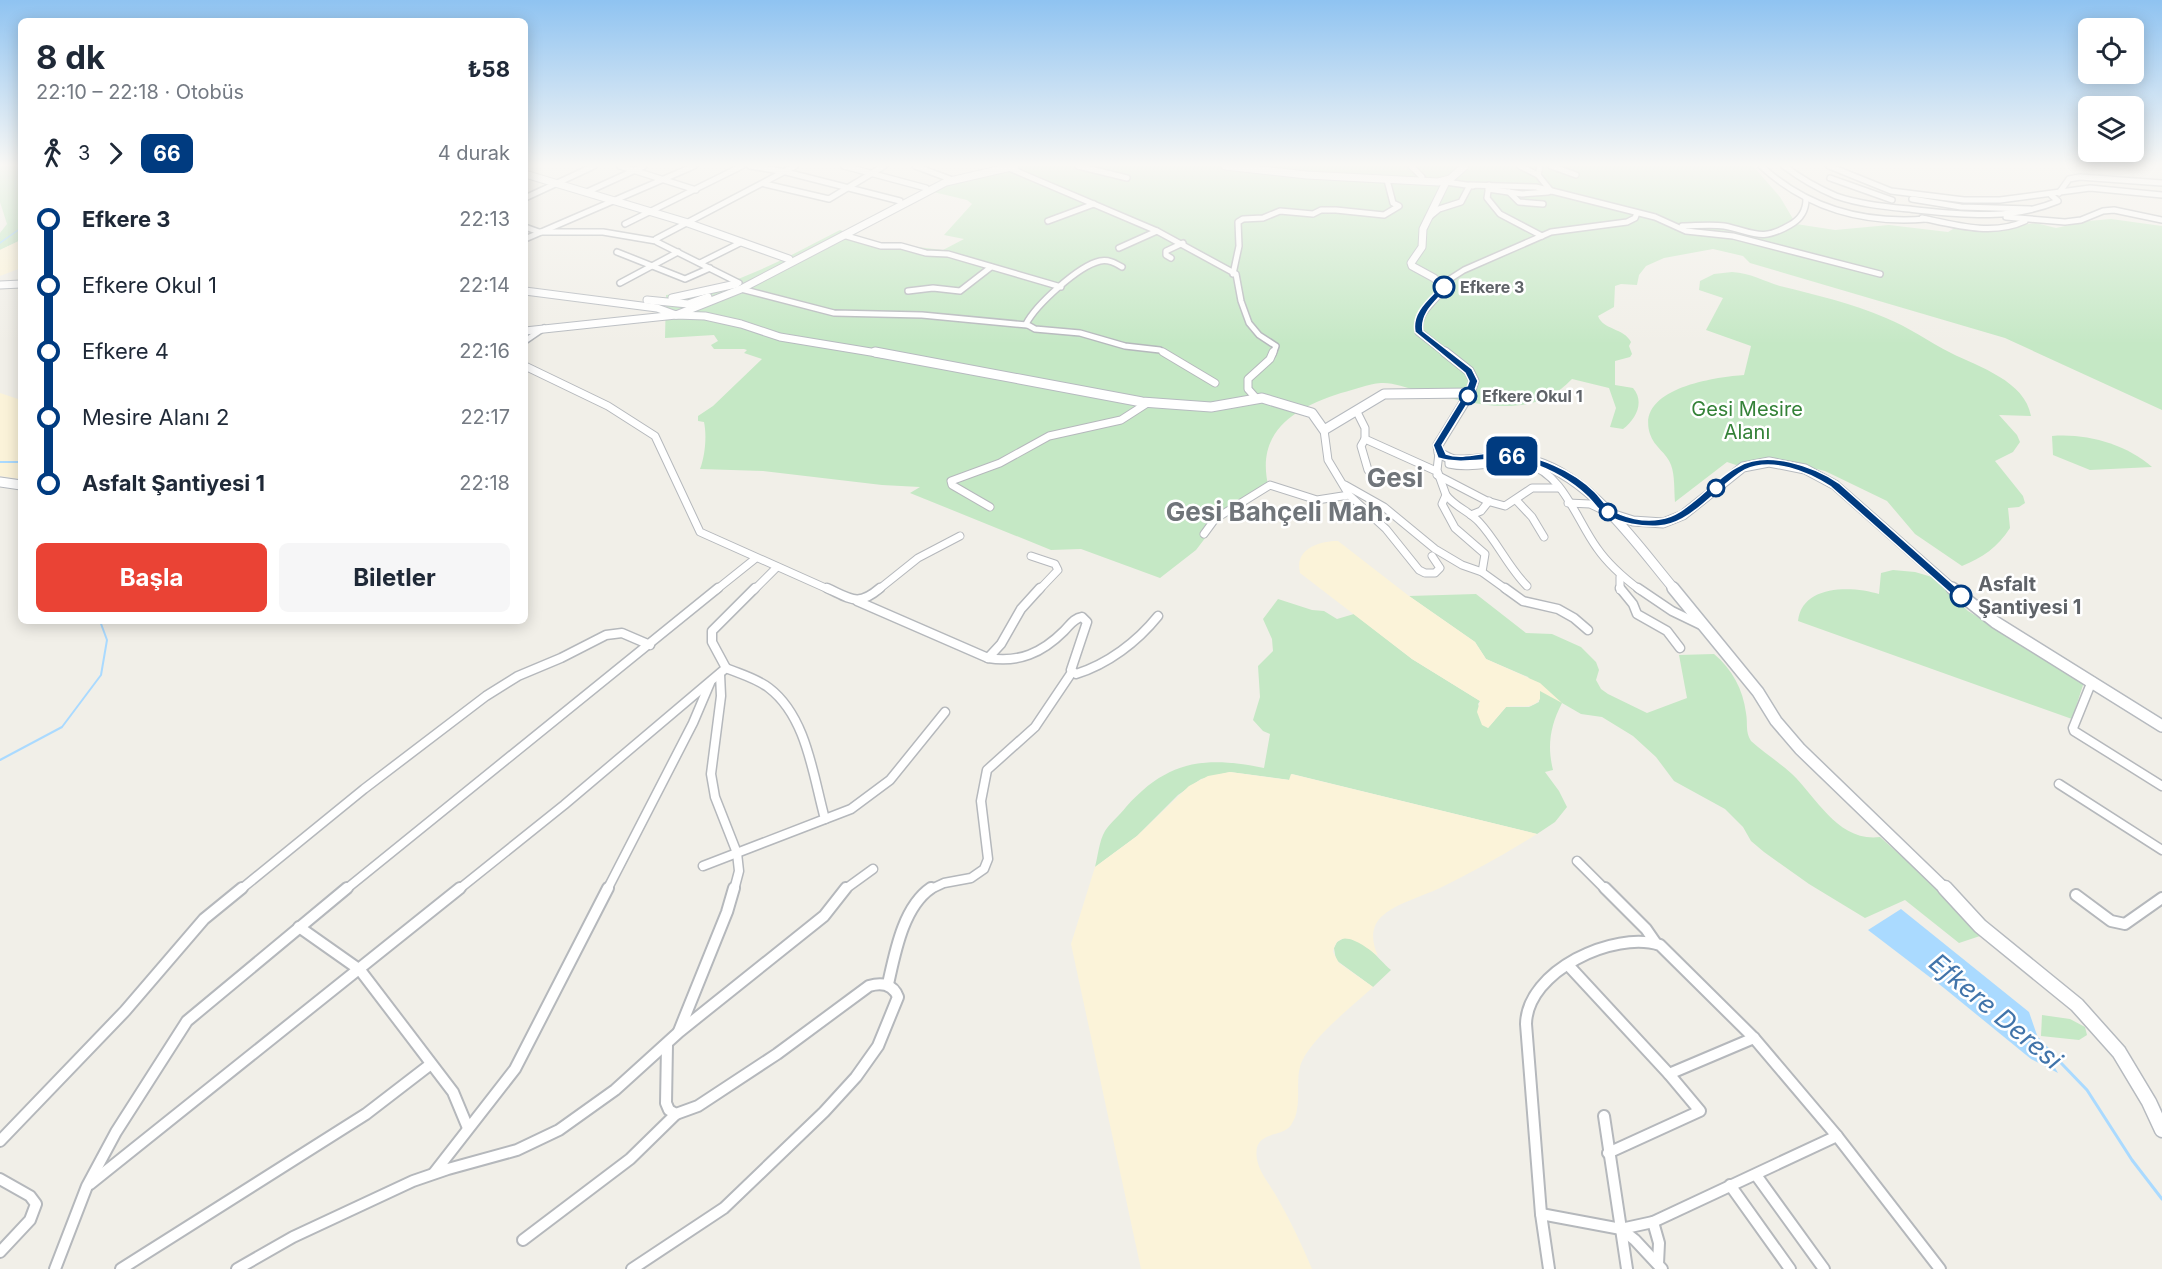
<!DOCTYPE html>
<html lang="tr">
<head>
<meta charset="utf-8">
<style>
	:root { --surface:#fff; --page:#f6f6f7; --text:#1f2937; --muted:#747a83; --accent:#ea4335 }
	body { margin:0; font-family:Inter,sans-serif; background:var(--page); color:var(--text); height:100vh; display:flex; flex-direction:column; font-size:22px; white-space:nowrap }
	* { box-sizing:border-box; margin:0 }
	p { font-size:20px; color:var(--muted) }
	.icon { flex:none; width:33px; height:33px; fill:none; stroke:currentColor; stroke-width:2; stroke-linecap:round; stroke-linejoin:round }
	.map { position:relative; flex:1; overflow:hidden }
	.drawer { position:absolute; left:18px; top:18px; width:510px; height:606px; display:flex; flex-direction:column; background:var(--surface); border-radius:9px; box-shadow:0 3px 15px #0003 }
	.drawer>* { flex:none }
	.badge { padding:0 12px; border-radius:9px; font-size:21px; line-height:39px }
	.fabs { position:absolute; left:2078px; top:18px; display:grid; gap:12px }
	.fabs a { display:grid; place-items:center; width:66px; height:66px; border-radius:9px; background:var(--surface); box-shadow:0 3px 15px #0003; font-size:30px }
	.map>.badge { position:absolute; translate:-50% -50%; box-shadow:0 0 0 3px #fff }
	.legs { display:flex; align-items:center; gap:9px; height:66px; padding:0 18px; font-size:20px }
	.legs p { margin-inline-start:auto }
	.overview { display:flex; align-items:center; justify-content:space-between; height:102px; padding:0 18px }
	h1 { font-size:33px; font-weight:700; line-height:45px }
	.primary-button { display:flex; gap:12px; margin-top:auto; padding:12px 18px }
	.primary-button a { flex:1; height:69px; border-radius:9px; background:var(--accent); color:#fff; font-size:24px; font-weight:700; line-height:69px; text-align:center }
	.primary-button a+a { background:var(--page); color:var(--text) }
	ul { padding:0 18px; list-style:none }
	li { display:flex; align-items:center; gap:21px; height:66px; font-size:22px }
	li i { display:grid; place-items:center; width:9px; height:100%; margin:0 8px; background:currentColor }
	li i::after { content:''; width:15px; height:15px; margin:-8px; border:4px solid; border-radius:50%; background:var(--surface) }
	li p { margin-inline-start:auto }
	li:first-child i { background:linear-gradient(#0000 50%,currentColor 0) }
	li:last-child i { background:linear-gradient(currentColor 50%,#0000 0) }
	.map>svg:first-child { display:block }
	.green { fill:#c5e8c5 }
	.sand { fill:#fbf3d9 }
	.water { fill:#aadaff }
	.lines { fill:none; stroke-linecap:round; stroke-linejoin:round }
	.stream-far2 { stroke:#aadaff; stroke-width:1.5 }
	.stream-far1 { stroke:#aadaff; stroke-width:2 }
	.stream { stroke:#aadaff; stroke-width:3 }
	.street-far3-casing { stroke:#b5b8bc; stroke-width:8 }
	.street-far2-casing { stroke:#b5b8bc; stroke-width:9 }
	.street-far1-casing { stroke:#b5b8bc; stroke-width:11 }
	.street-casing { stroke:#b5b8bc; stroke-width:14 }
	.secondary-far3-casing { stroke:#b6babf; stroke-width:9 }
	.secondary-far2-casing { stroke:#b6babf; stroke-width:11 }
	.secondary-far1-casing { stroke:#b6babf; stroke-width:14 }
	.secondary-casing { stroke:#b6babf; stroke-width:17 }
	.street-far3 { stroke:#fff; stroke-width:5 }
	.street-far2 { stroke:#fff; stroke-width:7 }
	.street-far1 { stroke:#fff; stroke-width:8 }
	.street { stroke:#fff; stroke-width:10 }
	.secondary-far3 { stroke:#fff; stroke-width:7 }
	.secondary-far2 { stroke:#fff; stroke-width:9 }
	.secondary-far1 { stroke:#fff; stroke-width:11 }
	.secondary { stroke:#fff; stroke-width:14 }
	.line-1 { fill:#003b80; stroke:#fff; stroke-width:1.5 }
	.stop-1-dot { fill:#fff; stroke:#003b80; stroke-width:3 }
	.labels { text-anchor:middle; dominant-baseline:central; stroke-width:5; stroke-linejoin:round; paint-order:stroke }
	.far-stop-label { font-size:16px; font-weight:bold; fill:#5f6368; stroke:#fff; text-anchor:start }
	.park-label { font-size:20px; fill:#348238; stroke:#fff }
	.stop-label { font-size:20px; font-weight:bold; fill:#5f6368; stroke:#fff; text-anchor:start }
	.district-label { font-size:26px; font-weight:bold; fill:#70757a; stroke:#fff }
	.near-water-label { font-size:26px; font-style:italic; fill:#4174aa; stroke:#fff }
</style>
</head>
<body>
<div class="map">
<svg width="2162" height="1269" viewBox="0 0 2162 1269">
	<rect width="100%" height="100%" fill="#f1efe8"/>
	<g class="green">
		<polygon points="0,166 21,166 21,240 0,250 0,233 7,224 0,202"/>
		<path d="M998,166h755l27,31 16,27 39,6 54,-5 59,7 10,-6 43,2 35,-5 20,5 32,-7 23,-2 51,7v184l-157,-72 -255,-75 -7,-7 -30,-7 -49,9 -18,8 -7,9 -2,10 -16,-1 -6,2 -1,21 -16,9c5,14 26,12 33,26l-2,4 3,8 -2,3 -15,4v24l18,3c12,14 3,31 -10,41l-13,-2 6,-19 -7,-20 -37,-9c-42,45 -103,23 -155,11 -11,-2 -25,-8 -36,-7 -13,1 -27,7 -40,10 -47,15 -87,39 -72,96l-50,31 -23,30 -36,28 -79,-29 -30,1 -141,-57 10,-6 -38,-2 -119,-14 -63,-2c5,-13 7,-33 4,-47l-6,-1v-5l15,-10 49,-47 -18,-6 3,-3 -3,-1h-30l-3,-4 7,-4 -4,-6 -49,3 1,-43c68,-6 115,-35 174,-65l35,12 68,8 21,-11 -20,-4 28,-31 -5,-4 -46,-11 35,-13z"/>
		<path d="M1732,272c19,1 31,9 48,14 36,9 72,17 106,32 23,9 43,24 65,35 28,14 74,28 80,63l-32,-1 18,20 3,7 -7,10 -18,9 28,35 2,7 -6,4 -11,1 2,20c-12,19 -28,30 -48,38l-47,-32 -28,-33 -62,-30 -46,-11 -21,-1 -22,6 -9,-3 -52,40c-1,-11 0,-27 -4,-37 -4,-12 -17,-18 -21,-31 -15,-46 66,-57 94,-59l7,-29 -45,-16 17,-32 -24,-8 1,-9 14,-7z"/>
		<path d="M2052,436c34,-3 74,8 100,31l-62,3 -37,-15z"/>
		<path d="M1893,570l22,2 17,5 36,34 116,71 -12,37 -274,-98c4,-37 55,-35 81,-27l2,-21z"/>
		<path d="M1476,594l50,39 26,1 29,13 15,15 3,8 -3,10 5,9 7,5 39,19 40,-15 -8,-43 35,-1c18,15 29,35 32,59 2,10 -1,19 5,28 13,12 28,21 41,33 26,25 46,68 88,63l54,48 46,51 -21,7 -54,-43 -40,18 -56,-34 -45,-32 -13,-11 -8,-14 -18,-18 -51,-28 -18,-24 -23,-21 -31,-19 -21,-3 -19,-11c-12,23 -15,43 -9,67l-8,2 14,19 8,16 -12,15 -18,12 -245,-60 -2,6 -60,-8 -29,7 -23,16 -41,41 -42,31c3,-11 4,-26 10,-36 5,-8 15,-16 21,-24 42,-47 79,-51 138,-39l6,-34 -7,-3 -10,-11 7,-23 -2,-31 15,-15 -1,-12 -9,-20 15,-20 34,11 12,1 13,8 17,-5 58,45 68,42 -2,3 10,24 18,-21h23l10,-5 1,-9 -12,-16 -42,-18 -11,-17 -66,-46z"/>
		<path d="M1344,938c20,0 33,20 47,32l-18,17 -37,-27 -2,-12 3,-6z"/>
		<polygon points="2042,1015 2070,1019 2085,1027 2087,1035 2079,1040 2041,1036"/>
	</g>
	<g class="sand">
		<polygon points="21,240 21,268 0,276 0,250"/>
		<polygon points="0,393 21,400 21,479 0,476"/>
		<path d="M1338,541l71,55 66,46 11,17 54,24 22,20 -22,-12v8c-9,12 -21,5 -34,8l-18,21 -6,-3 -5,-13 3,-11 -68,-42 -112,-86c-6,-24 19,-32 38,-32z"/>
		<path d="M1230,772l59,8 2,-6 246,60c-32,20 -64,38 -97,54 -19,9 -44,15 -59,29 -11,11 -9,26 -3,39 -12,-9 -40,-32 -45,-4l6,11 34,24c-20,19 -66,54 -73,80 -5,18 3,41 -9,58 -9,14 -39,4 -34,34 2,14 15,28 21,40 13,23 24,46 34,70h-171l-70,-325 24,-77 42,-31 52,-50 19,-10z"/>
	</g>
	<polygon class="water" points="1901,909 2029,1012 2038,1038 2058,1073 2031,1059 1944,988 1868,930"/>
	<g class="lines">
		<polyline class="stream-far2" points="0,243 21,228"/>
		<g class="stream-far1">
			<polyline points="0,462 21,462"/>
			<polyline points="0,760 62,727 101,675 107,640 100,621"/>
		</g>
		<polyline class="stream" points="2037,1038 2087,1090 2132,1160 2162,1199"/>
		<defs>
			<g id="street-far3">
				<polyline points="620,166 696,190"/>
				<polyline points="750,166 786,172 900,201"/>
				<polyline points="844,166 926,188"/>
				<polyline points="915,166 950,179"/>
				<polyline points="1078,166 1127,178"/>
				<polyline points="1411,166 1422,177"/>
				<polyline points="1520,166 1538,175"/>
				<polyline points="1540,166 1538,175 1551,191"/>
				<polyline points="1551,166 1576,175"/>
				<path d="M1761,166c47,43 102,58 165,53"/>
				<path d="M1784,166c16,12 33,22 52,30 26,9 54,11 81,14 49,5 95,10 141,-9l-7,-6"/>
				<polyline points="1829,166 1891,191 1964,200 2000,200 2090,188 2162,195"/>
				<polyline points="1009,168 1157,231 1236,274 1241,301 1249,323 1259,335 1276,346 1273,354"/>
				<polyline points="1830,178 1892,200"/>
				<polyline points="1446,182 1473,186"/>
				<polyline points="765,184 829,199 884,166"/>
				<polyline points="1489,185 1487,198 1500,214 1542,236"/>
				<polyline points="1488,189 1522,194 1548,192"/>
				<polyline points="587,192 644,166"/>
				<polyline points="1509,192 1519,202 1543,204"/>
				<polyline points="2059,193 2069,179 2080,177 2162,183"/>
				<polyline points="525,198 594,166"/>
				<polyline points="1912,199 1961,207 2030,209"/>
				<polyline points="2006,217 2065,222 2081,220 2103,211 2114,210 2162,220"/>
				<polyline points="1428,218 1439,209 1461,202 1470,185 1536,187 1655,217 1686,231 1733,236 1880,274"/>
				<path d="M1922,218c33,7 71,18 103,3"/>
				<polyline points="1048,221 1094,204"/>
				<polyline points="625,224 742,166"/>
				<path d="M1682,226c13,0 29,-2 42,0 30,6 37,16 66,-1 11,-6 16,-14 16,-26"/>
				<polyline points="525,227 539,232 603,232 656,241"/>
				<polyline points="843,235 881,246 901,246 926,253 948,254 1061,287"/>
				<polyline points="525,239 694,166"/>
				<polyline points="1119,248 1157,231"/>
				<polyline points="617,252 685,279 710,268"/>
				<polyline points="1171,258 1166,255 1166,251 1183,243"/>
				<polyline points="700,263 742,242"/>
				<path d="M1122,267c-7,-4 -14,-8 -22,-6 -22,5 -64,44 -74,63l9,5 45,4 45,13 35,4 6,4"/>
				<polyline points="1233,274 1239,246 1238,222 1243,219 1263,218 1280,211 1313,214 1321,210 1336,210 1384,215 1399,206 1393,203 1387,180"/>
				<polyline points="620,283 678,252"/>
				<polyline points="739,283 657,242 656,239 795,166"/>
				<polyline points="1442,284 1464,270 1551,232 1627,222 1635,218 1637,213"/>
				<polyline points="741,289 834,313 922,315 1027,325"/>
				<polyline points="908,291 933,288 960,291 991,267"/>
				<polyline points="525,341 544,328"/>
			</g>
			<g id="street-far2">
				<polyline points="1163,352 1215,383"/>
				<polyline points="525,366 608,406 655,436 700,532 830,590"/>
				<polyline points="1256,398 1248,389 1248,379 1270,359 1273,352"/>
				<polyline points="1357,412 1365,428 1365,439 1436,471"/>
				<polyline points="1324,430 1328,460 1349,495 1386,529 1419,570 1425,573 1435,573 1440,568 1432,556"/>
				<polyline points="1365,439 1361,446 1368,470"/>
				<polyline points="1439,453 1437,470 1446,495 1442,504 1455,528 1485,554 1482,572"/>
				<path d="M1449,459v5c26,6 52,-6 78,0 36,9 50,57 70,84 11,16 27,30 43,42"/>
				<polyline points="1437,475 1487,501 1505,506 1532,488 1558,488"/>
				<polyline points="1345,485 1384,507 1435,549 1462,565 1482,572 1507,590"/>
				<path d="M1446,495c9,12 23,16 33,27 18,19 29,45 48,64"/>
				<polyline points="1516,500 1532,517 1544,537"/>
				<polyline points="1568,503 1590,504 1607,512"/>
				<polyline points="990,507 952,485 951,481 1000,463 1049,436 1121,420 1149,402"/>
				<polyline points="1471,515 1481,511 1489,501"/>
				<polyline points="1204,534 1215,519 1270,485 1317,500 1349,495"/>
				<polyline points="1031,556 1055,564 1058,570 1039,590"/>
				<polyline points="1620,577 1620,590"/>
				<polyline points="716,590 756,558"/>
				<polyline points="754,590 777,567"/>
				<polyline points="878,590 918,558 960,536"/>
			</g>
			<g id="street-far1">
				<path d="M827,588c24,11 31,19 53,0"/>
				<polyline points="1505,588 1523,601 1558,609 1574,618 1588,630"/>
				<polyline points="1620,588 1633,604 1637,614 1667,631 1680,648"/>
				<polyline points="1638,588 1672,611 1701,625"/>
				<path d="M857,601l131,57c31,5 54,-5 76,-27 6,-6 10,-13 18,-14l5,5 -16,48 5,4c32,-10 61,-32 82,-58"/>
				<polyline points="988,658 1001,644 1021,609 1040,588"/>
				<path d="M726,668c14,6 30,10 43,20 38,29 44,88 56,131"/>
				<polyline points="720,674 721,696 711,774 715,797 737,853 739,871 734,890"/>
				<polyline points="2092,681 2073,728 2074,731 2162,786"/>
				<polyline points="2059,784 2162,850"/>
				<polyline points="1577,861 1606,890"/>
				<polyline points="703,866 851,809 890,780 945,712"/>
				<polyline points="240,890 364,789 486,696 518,676 561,658 606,635 622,633 650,645"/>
				<polyline points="345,890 718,588"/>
				<polyline points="458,890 564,805 726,668 712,642 712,631 755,588"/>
				<polyline points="607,890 693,723 710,683"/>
				<polyline points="844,890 873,869"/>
				<polyline points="929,890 944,883 971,878 984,869 988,859 981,801 987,770 1035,727 1072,672"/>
			</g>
			<g id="street">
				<polyline points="1605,888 1646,929 1655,942"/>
				<polyline points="2076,895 2111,921 2125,924 2162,898"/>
				<polyline points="299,927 360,970 453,1092 468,1128"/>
				<polyline points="1569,966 1669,1074 1700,1111 1608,1153"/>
				<path d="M888,984c7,-31 15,-77 43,-96"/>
				<polyline points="679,1031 727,912 734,888"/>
				<polyline points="1669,1074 1754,1038"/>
				<polyline points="1604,1116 1621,1229 1635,1240 1662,1269"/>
				<polyline points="0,1141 125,1011 204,919 242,888"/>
				<polyline points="434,1173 515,1069 608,888"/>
				<polyline points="1756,1175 1824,1269"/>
				<polyline points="0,1179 30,1196 36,1204 30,1220 0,1252"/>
				<polyline points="90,1184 460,888"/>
				<polyline points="1730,1185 1790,1269"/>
				<polyline points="1541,1214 1621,1229 1653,1222 1837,1136"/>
				<polyline points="1653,1222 1659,1243 1658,1264"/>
				<polyline points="1621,1229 1627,1269"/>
				<polyline points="523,1240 630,1159 676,1114"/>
				<polyline points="55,1269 87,1186 116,1132 187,1021 347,888"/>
				<polyline points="121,1269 366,1114 431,1064"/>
				<polyline points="237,1269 293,1237 413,1181 448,1169 517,1150 559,1130 615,1090 679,1032 824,916 846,888"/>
				<path d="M632,1269l92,-61 100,-96 32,-35 22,-31 20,-49c-5,-13 -16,-15 -29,-11l-92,68 -79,52 -22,8 -7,-4 -3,-7 1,-58"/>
				<path d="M1549,1269l-8,-55 -15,-190c1,-53 88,-94 134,-79l94,93 83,98 103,133"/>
			</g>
			<g id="secondary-far3">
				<polyline points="1225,166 1307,175 1438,182 1450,179 1465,166"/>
				<polyline points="525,174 685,222 789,259"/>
				<path d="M1446,182l-23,47 -1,18 -11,16 1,3 22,12 10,9c-11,17 -27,23 -25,45l28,22"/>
				<polyline points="0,285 21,284"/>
				<polyline points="525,291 657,308 676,315 741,289 946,182 1015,166"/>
				<polyline points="672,298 736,284"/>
				<polyline points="647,300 688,304 708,297"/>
				<polyline points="525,331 676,315 705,316 741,324 780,337 883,354"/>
			</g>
			<g id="secondary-far2">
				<polyline points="875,352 1142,402 1211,407 1262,398 1312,413 1324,430 1384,394 1470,393"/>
				<path d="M1445,352l24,19 5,10 -4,12 -32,52 1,8c5,2 11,7 17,7 25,1 41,-7 69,-1 63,12 111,85 150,131"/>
				<polyline points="0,482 21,485"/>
				<polyline points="1611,514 1633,521 1663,523 1683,515 1743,467 1769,462 1805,469 1835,485 1954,590"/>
			</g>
			<g id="secondary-far1">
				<polyline points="1673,588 1758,692 1776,721 1800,749 1946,890"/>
				<polyline points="1952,588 1995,622 2162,726"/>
			</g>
			<polyline id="secondary" points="1945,888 1980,926 2077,1005 2119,1052 2149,1102 2162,1130"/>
		</defs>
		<use href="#street-far3" class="street-far3-casing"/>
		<use href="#street-far2" class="street-far2-casing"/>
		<use href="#street-far1" class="street-far1-casing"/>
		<use href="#street" class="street-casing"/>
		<use href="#secondary-far3" class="secondary-far3-casing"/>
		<use href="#secondary-far2" class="secondary-far2-casing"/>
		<use href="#secondary-far1" class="secondary-far1-casing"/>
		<use href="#secondary" class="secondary-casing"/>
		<use href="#street-far3" class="street-far3"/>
		<use href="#street-far2" class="street-far2"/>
		<use href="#street-far1" class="street-far1"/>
		<use href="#street" class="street"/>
		<use href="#secondary-far3" class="secondary-far3"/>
		<use href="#secondary-far2" class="secondary-far2"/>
		<use href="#secondary-far1" class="secondary-far1"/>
		<use href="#secondary" class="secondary"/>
	</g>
	<linearGradient id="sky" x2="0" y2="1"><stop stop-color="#8fc3f1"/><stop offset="0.48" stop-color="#f9f8f5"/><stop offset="1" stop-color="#f9f8f5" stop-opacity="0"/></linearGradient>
	<rect width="2162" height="344" fill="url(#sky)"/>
	<path class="line-1" d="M1441,286l7,1c-11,14 -28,25 -25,44l49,38 6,12 -4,12 -32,52 4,9c17,6 36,-2 54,-2 18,0 37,6 54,13 14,6 30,16 41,27 6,6 10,13 16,17 12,9 34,13 49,10 15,-2 27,-12 39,-22 12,-10 25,-24 40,-31 29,-16 74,0 100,17l127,113 -5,4 -4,-1 -126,-112c-23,-15 -59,-30 -86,-17 -15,8 -29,24 -42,34 -13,11 -27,21 -44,22 -17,1 -38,-2 -53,-11 -8,-4 -13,-14 -19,-19 -17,-16 -38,-27 -59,-34 -30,-9 -61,5 -90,-4l-5,-13 32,-52 4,-12 -4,-8 -50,-41c-4,-20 14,-33 26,-46z"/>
	<g class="stop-1-dot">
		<circle cx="1444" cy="287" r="10"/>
		<circle cx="1468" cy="396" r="8"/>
		<circle cx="1716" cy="488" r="8"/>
		<circle cx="1608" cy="512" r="8"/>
		<circle cx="1961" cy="596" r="10"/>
	</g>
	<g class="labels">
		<g class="far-stop-label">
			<text x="1460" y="287">Efkere 3</text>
			<text x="1482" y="396">Efkere Okul 1</text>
		</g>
		<g class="park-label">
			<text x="1747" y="409">Gesi Mesire<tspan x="1747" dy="23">Alanı</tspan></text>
		</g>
		<g class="stop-label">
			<text x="1978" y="584">Asfalt<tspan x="1978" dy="23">Şantiyesi 1</tspan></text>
		</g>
		<g class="district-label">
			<text x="1395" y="477">Gesi</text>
			<text x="1279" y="511">Gesi Bahçeli Mah.</text>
		</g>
		<g class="near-water-label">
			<text transform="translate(1996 1011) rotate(40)">Efkere Deresi</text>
		</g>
	</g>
</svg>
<div class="fabs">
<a><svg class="icon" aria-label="locate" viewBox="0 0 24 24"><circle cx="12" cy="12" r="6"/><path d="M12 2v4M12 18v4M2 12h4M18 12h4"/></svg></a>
<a><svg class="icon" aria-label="layers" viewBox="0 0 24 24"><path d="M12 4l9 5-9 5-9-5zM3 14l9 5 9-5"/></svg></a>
</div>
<b class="badge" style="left:1512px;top:456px;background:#003b80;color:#fff">66</b>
<section class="drawer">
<div class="overview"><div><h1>8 dk</h1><p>22:10 – 22:18 · Otobüs</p></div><b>₺58</b></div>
<div class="legs"><svg class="icon" aria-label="walk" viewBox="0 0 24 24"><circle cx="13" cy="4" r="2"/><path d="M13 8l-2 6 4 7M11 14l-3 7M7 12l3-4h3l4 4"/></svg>3<svg class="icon" aria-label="forward" viewBox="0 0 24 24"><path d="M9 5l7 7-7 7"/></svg><b class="badge" style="background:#003b80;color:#fff">66</b><p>4 durak</p></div>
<ul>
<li><i style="color:#003b80"></i><b>Efkere 3</b><p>22:13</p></li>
<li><i style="color:#003b80"></i><span>Efkere Okul 1</span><p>22:14</p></li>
<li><i style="color:#003b80"></i><span>Efkere 4</span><p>22:16</p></li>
<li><i style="color:#003b80"></i><span>Mesire Alanı 2</span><p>22:17</p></li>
<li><i style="color:#003b80"></i><b>Asfalt Şantiyesi 1</b><p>22:18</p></li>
</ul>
<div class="primary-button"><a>Başla</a><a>Biletler</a></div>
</section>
</div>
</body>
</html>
